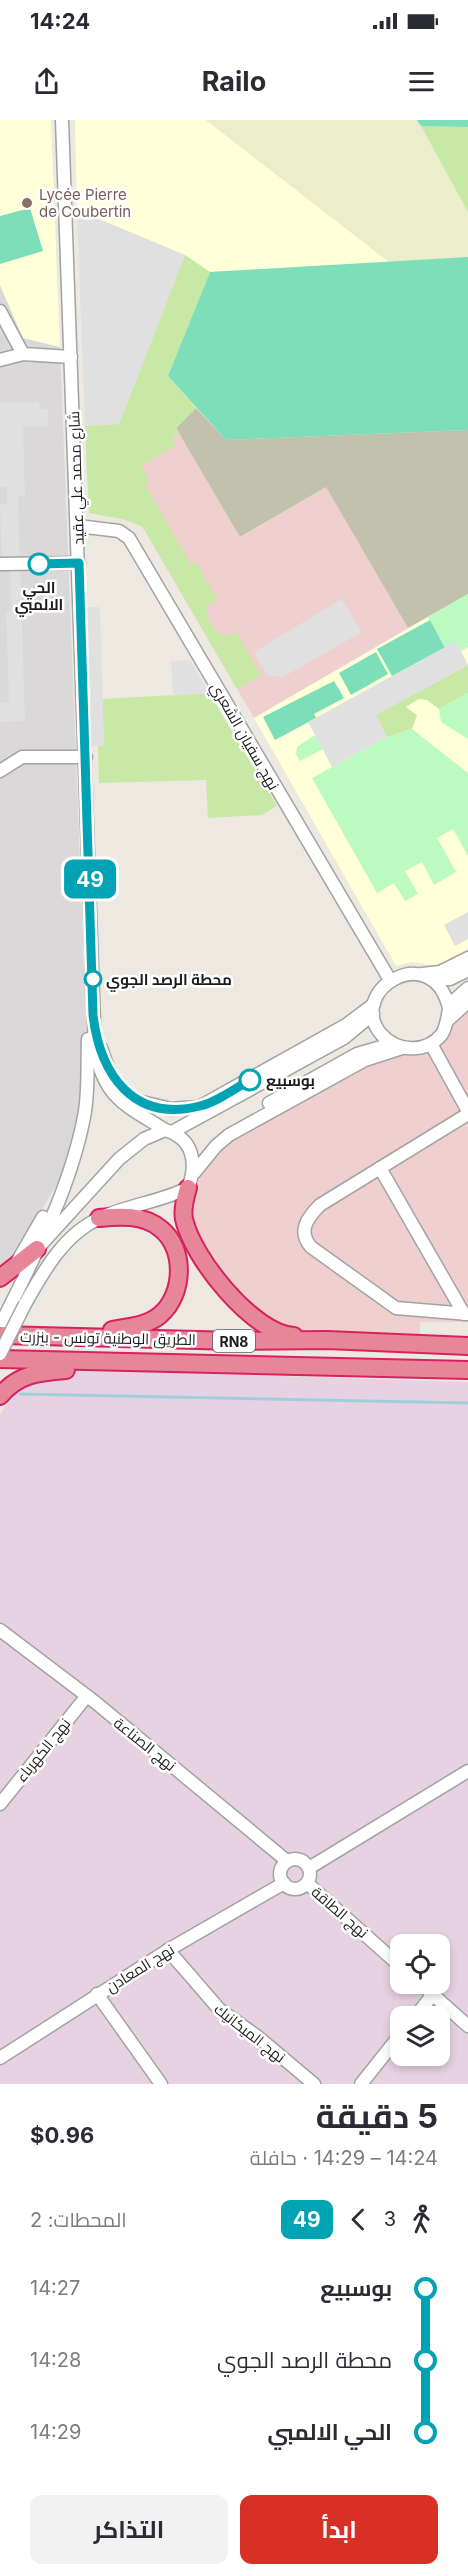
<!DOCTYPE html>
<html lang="ar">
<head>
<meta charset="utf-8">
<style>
	:root { --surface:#fff; --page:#f2f2f3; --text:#2b2b33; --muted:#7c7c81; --accent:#d93025 }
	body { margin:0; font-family:Inter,Cairo,sans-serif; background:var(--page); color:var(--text); direction:rtl; height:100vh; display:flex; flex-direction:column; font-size:22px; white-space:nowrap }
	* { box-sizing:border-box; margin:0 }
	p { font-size:20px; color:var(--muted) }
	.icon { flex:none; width:33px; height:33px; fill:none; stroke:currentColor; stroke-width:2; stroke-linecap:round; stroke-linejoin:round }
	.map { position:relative; height:1964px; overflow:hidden; direction:ltr }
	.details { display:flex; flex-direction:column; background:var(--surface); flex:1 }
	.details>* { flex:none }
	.badge { padding:0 12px; border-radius:9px; font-size:21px; line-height:39px }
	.controls { position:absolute; left:390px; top:1814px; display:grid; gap:12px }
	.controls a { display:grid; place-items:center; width:60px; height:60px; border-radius:12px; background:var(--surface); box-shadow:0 3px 9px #0003; font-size:30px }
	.map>.badge { position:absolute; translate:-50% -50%; box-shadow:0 0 0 3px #fff }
	.legs { display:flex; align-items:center; gap:9px; height:66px; padding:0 30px; font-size:20px }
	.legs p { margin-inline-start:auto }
	.summary { display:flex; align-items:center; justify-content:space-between; height:102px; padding:0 30px }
	h1 { font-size:33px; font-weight:700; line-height:45px }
	.primary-button { display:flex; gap:12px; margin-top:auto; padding:12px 30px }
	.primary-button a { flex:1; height:69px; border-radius:12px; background:var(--accent); color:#fff; font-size:24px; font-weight:700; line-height:69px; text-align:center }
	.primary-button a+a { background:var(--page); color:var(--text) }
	ul { padding:0 30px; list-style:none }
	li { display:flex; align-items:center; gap:21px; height:72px; font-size:22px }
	li i { display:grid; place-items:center; width:9px; height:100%; margin:0 8px; background:currentColor }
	li i::after { content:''; width:15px; height:15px; margin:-8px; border:4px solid; border-radius:50%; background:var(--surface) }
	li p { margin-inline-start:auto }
	li:first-child i { background:linear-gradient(#0000 50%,currentColor 0) }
	li:last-child i { background:linear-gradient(currentColor 50%,#0000 0) }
	.status { display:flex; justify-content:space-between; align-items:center; height:42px; padding:0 30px; background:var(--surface); direction:ltr }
	.status svg { height:16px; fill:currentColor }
	header { display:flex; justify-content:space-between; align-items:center; height:78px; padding:0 30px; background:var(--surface); font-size:27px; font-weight:700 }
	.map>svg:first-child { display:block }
	.residential { fill:#dad8d8 }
	.commercial { fill:#efd0cf }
	.industrial { fill:#e7d2e3; fill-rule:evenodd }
	.education { fill:#ffffd8 }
	.construction { fill:#c2c2ac }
	.farmland { fill:#ebedcb }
	.grass { fill:#c7e9a5 }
	.park { fill:#bbfac0 }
	.pitch { fill:#7cdfb9 }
	.parking { fill:#e0e0e0 }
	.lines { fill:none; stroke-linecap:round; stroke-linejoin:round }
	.stream { stroke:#a0cfdc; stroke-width:3 }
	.minor-casing { stroke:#a3a3a3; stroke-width:15 }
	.highway-casing { stroke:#d92060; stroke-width:20 }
	.minor { stroke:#fff; stroke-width:12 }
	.highway { stroke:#e78698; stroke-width:16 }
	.minor-bridge-casing { stroke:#a3a3a3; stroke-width:15; stroke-linecap:butt }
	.minor-bridge { stroke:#fff; stroke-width:12 }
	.line-1-casing { stroke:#fff; stroke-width:14 }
	.line-1 { stroke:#00a3b4; stroke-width:9 }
	.education-dot { fill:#8d6e63; stroke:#fff; stroke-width:2 }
	.stop-1-dot { fill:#fff; stroke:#00a3b4; stroke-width:3 }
	.labels { text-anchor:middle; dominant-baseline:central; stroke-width:5; stroke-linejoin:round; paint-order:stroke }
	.shield { fill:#fff; stroke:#606060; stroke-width:1.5 }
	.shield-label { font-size:14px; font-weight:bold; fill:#1c1c1c }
	.education-label { font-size:15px; fill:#785e54; stroke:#fff; text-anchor:start }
	.street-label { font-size:15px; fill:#1c1c1c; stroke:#fff }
	.stop-label { font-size:15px; font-weight:bold; fill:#1c1c1c; stroke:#fff; text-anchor:start }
</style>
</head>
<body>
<div class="status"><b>14:24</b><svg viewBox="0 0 49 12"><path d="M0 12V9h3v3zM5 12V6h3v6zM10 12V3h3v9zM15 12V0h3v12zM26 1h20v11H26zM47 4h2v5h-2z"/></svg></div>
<header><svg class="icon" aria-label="menu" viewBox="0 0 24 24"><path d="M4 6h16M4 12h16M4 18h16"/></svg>Railo<svg class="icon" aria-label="share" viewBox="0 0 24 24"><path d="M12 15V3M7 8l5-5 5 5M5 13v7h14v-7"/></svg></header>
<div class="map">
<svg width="468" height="1964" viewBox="0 0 468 1964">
	<rect width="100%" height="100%" fill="#ede9e1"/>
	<polygon class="residential" points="0,165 23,218 60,227 86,896 85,968 77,1012 61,1057 11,1142 0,1151"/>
	<g class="commercial">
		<polygon points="179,313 241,417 326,367 408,508 254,598 111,353"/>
		<polygon points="468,889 468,1202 420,1202 420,1219 300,1213 265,1199 232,1164 198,1113 192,1094 193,1079 203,1049 215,1032 229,1021 367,946 401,935 414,934 436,925 452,904"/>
	</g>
	<path class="industrial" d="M32,1248l436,14v702h-468v-670zM400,1824h40v39h-40zM400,1896h40v39h-40z"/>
	<g class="education">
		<polygon points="0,0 51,0 60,227 23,218 0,165"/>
		<polygon points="75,0 206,0 389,142 210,152 185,135 77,90"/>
		<polygon points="468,474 468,829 438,846 411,842 396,846 254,598"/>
	</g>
	<polygon class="construction" points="196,288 226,320 468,310 468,474 408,508 326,367 240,417 176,308"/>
	<polygon class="farmland" points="206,0 417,0 468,92 468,137 389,142"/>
	<g class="grass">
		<polygon points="421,6 468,7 468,92"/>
		<path d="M185,135l25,17 -42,104 28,32 -20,19 3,6 -7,4 4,8 -35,21 9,15 -5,4 46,79 5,-2 21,36 -10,9c0,15 4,21 16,29l14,-3 24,42 -24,14 -94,-162 -21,-8 -33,-6 -4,-87 34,-2z"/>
		<polygon points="468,545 468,573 439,589 427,580 419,579 406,587 417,595 412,609 387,617 375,595"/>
		<polygon points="209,573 277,686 262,695 208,698 206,660 99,663 98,626 104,625 102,579"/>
	</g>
	<g class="park">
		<polygon points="468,474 468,527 461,531 456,522 445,528 428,497"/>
		<polygon points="468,573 468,619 441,602 439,589"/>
		<polygon points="412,609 468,653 468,736 453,709 437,718 456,752 434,765 422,742 405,751 418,774 405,781 394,763 377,773 312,658 387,617"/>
		<polygon points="315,615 323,629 300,641 296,634 297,627"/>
	</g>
	<g class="pitch">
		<polygon points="417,0 468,0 468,7 421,6"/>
		<polygon points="30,88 43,131 0,144 0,96"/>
		<polygon points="468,137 468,310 226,320 168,256 210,152"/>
		<polygon points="430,500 445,528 392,556 377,529"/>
		<polygon points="376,532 388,554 351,575 339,553"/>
		<polygon points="334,561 344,578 314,594 316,598 275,620 263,597"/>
	</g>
	<g class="parking">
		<polygon points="77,90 185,135 119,304 85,306"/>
		<polygon points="39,282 40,289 48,289 48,306 23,307 25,376 18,376 25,601 0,602 0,583 9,582 6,491 11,490 10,439 2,439 0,384 7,384 7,367 0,367 0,283"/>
		<polygon points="342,479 362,512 283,557 268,556 254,532"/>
		<polygon points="86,487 100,487 104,625 90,626"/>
		<polygon points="456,521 468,545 376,595 387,617 332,647 308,602"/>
		<polygon points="190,540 209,573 173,576 171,541"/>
		<polygon points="468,792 468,819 455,826 444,805"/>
	</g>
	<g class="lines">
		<polyline class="stream" points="20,1274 468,1283"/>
		<defs>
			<g id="minor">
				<path d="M62,0l33,931c11,49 31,54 70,79"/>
				<polyline points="0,191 23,234"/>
				<polyline points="0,240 23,234 71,237"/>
				<polyline points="78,406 119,411 129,418 390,860"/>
				<polyline points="0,444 79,443"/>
				<polyline points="0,651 22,637 86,637"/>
				<polyline points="422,854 440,852 468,838"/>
				<polyline points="431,859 450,859 468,850"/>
				<path d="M449,888c-17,-70 -104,-17 -68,26 16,18 45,20 61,0 6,-10 5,-21 9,-31l17,-15"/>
				<polyline points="448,900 468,882"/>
				<polyline points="431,924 468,991"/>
				<polyline points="101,928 109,951 121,968 134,980 171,989 199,987 346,905 374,884"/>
				<polyline points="269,983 357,934 381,927"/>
				<path d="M468,994l-148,91c-12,12 -23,26 -9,42l85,61 72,6"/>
				<polyline points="172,1012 344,918 373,894"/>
				<polyline points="380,1048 464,1194"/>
				<polyline points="194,1053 216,1026 229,1015 365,940 402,928"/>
				<polyline points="17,1142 43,1097"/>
				<path d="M25,1184c18,-32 39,-70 75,-86 28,-13 60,-16 88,-30 10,-25 5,-50 -23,-58l-21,9 -25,20 -82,90"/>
				<path d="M0,1206c33,-66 70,-136 84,-209 5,-24 3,-52 4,-78"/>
				<polyline points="0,1510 95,1582 287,1741"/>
				<polyline points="0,1684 86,1577"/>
				<circle cx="295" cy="1754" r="15"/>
				<polyline points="309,1748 468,1651"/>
				<polyline points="307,1763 400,1846"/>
				<polyline points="168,1830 219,1889 258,1917 314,1964"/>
				<polyline points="420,1863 468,1906"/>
				<polyline points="97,1874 161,1964"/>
				<polyline points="416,1896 433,1874"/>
				<polyline points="0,1938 168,1830 284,1763"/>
				<polyline points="361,1964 400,1915"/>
			</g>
			<g id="highway">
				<path d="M188,1068c-3,10 -6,21 -4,31 8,38 69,115 110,117"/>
				<path d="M99,1098c20,-2 45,-4 62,11 25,20 23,66 -1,86 -13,11 -32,12 -48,15"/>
				<polyline points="0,1158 37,1129"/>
				<polyline points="0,1215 236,1221 327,1220 468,1226"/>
				<polyline points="0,1239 468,1250"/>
				<path d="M0,1276c18,-22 39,-24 66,-26"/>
			</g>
		</defs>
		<use href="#minor" class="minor-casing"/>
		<use href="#highway" class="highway-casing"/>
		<use href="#minor" class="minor"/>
		<use href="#highway" class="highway"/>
		<defs>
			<polyline id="minor-bridge" points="0,1234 25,1184"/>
		</defs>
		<use href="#minor-bridge" class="minor-bridge-casing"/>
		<use href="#minor-bridge" class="minor-bridge"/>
	</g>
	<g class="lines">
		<defs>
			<path id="line-1" d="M39,444l40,-1 14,452c7,59 40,108 107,91 17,-4 34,-17 50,-26"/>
		</defs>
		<use href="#line-1" class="line-1-casing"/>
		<use href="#line-1" class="line-1"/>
	</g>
	<circle class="education-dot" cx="27" cy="83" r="6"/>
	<g class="stop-1-dot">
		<circle cx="39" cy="444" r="10"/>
		<circle cx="93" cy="859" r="8"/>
		<circle cx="250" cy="960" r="10"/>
	</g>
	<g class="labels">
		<rect class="shield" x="213" y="1210" width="42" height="22" rx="4.5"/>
		<g class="shield-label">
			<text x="234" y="1221">RN8</text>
		</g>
		<g class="education-label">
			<text x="39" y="74">Lycée Pierre<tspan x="39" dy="17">de Coubertin</tspan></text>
		</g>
		<g class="street-label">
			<text transform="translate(76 358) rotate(-92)">شارع محمد علي عقيد</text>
			<text transform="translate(245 616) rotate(60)">نهج سفيان الشعري</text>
			<text transform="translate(108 1218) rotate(1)">الطريق الوطنية تونس - بنزرت</text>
			<text transform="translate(145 1624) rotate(39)">نهج الصناعة</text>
			<text transform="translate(43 1630) rotate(-51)">نهج الكهرباء</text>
			<text transform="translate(340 1792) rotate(41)">نهج الطاقة</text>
			<text transform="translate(140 1848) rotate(-32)">نهج المعادن</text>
			<text transform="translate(250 1913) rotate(38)">نهج الميكانيك</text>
		</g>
		<g class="stop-label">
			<text x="39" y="467" text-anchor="middle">الحي<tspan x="39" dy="17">الالمبي</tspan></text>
			<text x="106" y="859">محطة الرصد الجوي</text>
			<text x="266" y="960">بوسبيع</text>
		</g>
	</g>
</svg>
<div class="controls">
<a><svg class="icon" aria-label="locate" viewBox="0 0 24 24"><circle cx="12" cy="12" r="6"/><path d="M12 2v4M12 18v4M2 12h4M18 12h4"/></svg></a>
<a><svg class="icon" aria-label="layers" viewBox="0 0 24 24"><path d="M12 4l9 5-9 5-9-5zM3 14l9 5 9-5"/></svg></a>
</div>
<b class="badge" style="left:90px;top:759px;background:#00a3b4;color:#fff">49</b>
</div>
<section class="details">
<div class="summary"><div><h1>5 دقيقة</h1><p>14:24 – 14:29 · حافلة</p></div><b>$0.96</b></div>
<div class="legs"><svg class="icon" aria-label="walk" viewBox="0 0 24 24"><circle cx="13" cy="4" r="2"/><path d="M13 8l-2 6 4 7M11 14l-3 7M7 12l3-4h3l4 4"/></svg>3<svg class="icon" aria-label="back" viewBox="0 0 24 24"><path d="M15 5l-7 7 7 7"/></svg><b class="badge" style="background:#00a3b4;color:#fff">49</b><p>المحطات: 2</p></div>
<ul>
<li><i style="color:#00a3b4"></i><b>بوسبيع</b><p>14:27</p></li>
<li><i style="color:#00a3b4"></i><span>محطة الرصد الجوي</span><p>14:28</p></li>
<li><i style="color:#00a3b4"></i><b>الحي الالمبي</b><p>14:29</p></li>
</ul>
<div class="primary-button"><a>ابدأ</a><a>التذاكر</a></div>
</section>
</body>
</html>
